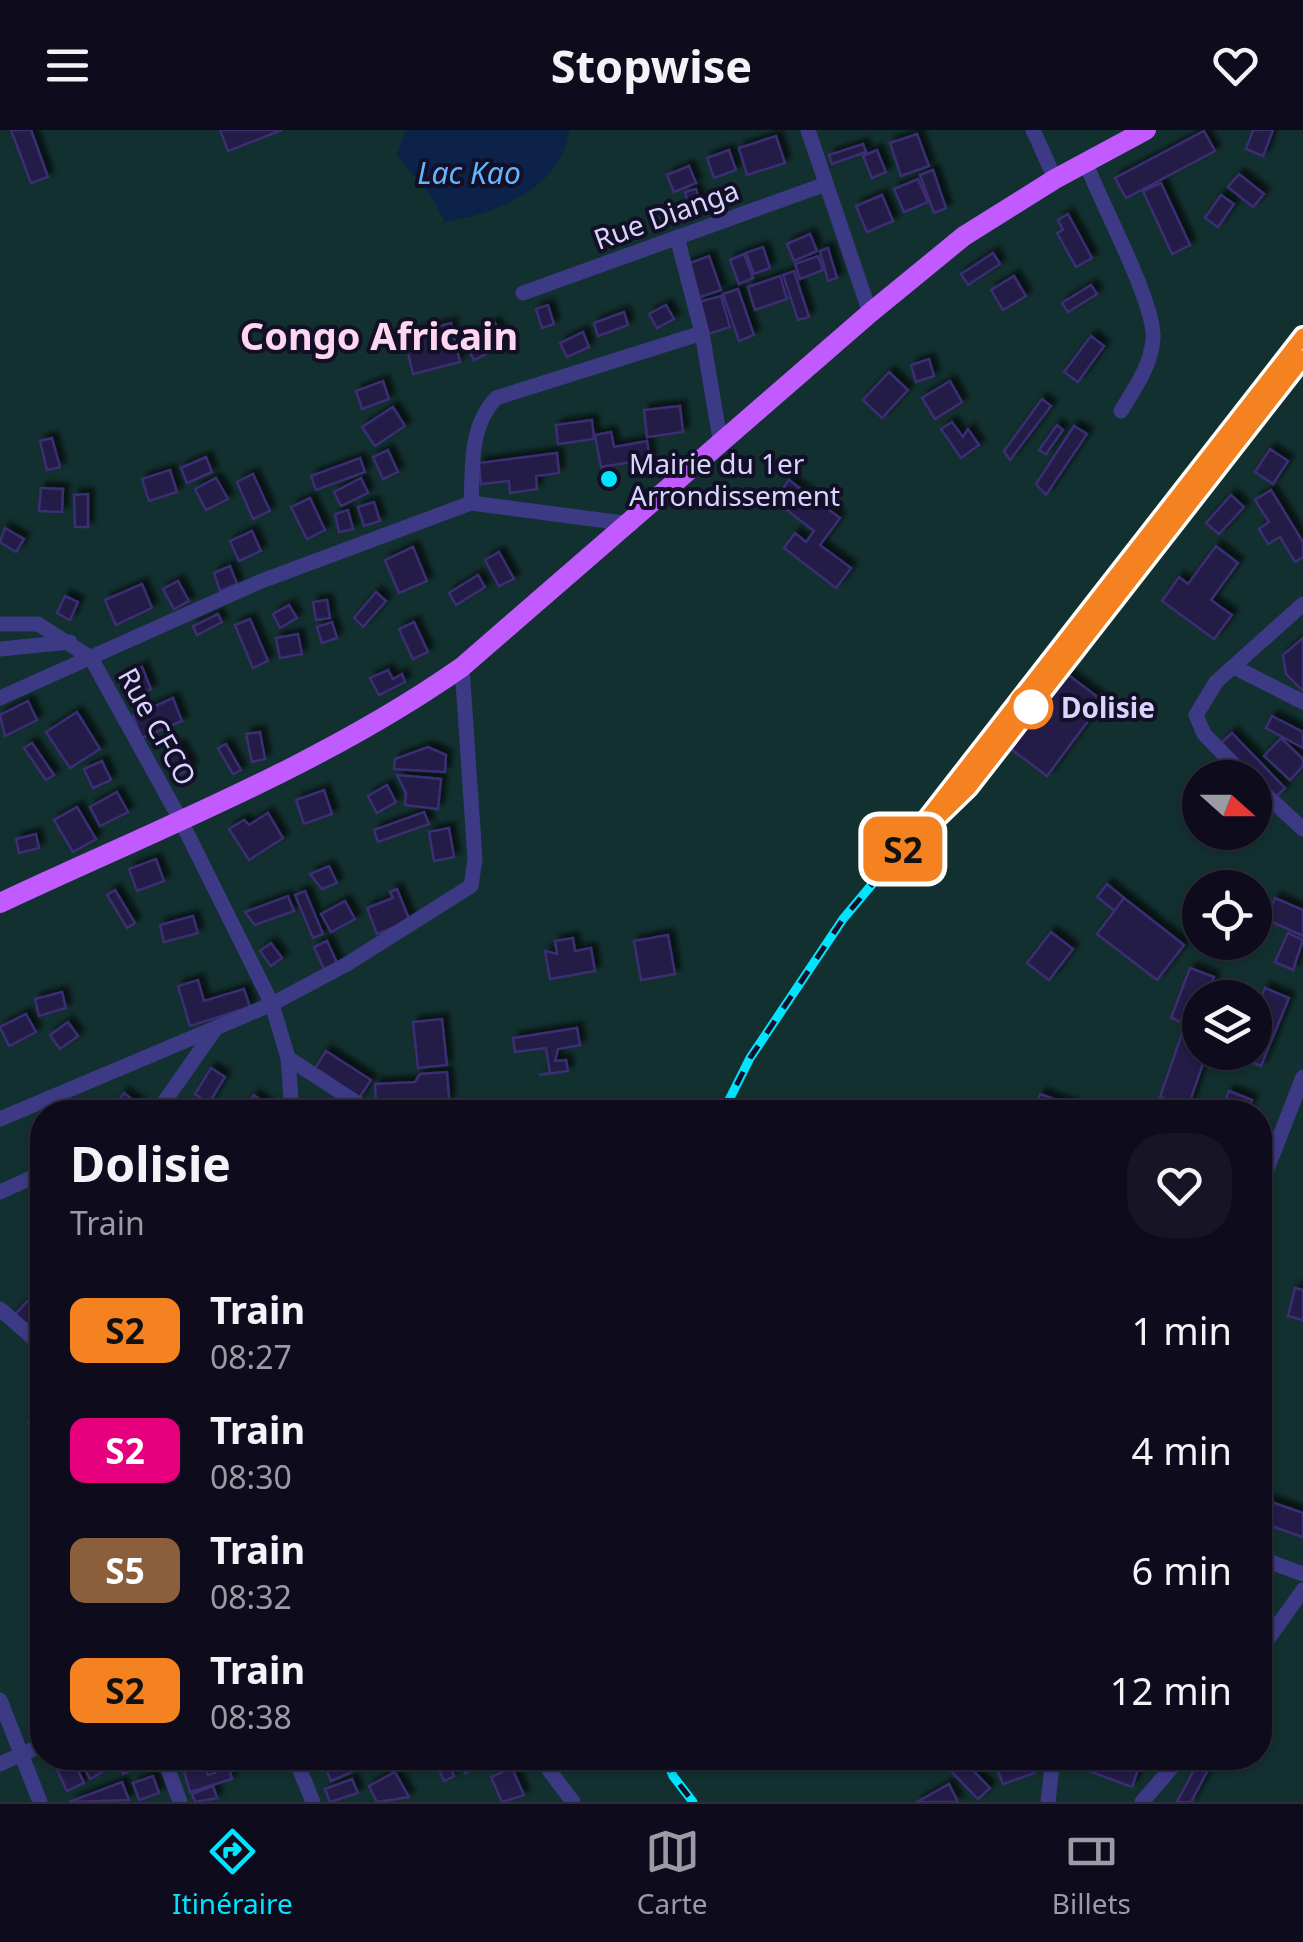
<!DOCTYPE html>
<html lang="fr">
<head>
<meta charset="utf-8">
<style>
	:root { --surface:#0e0b1c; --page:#171425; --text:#f1f3f6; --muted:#9b9ba3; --line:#2e2b3b; --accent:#00e5ff }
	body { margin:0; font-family:"Noto Sans",sans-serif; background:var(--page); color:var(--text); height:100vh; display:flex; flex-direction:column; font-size:38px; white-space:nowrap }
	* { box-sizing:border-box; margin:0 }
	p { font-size:32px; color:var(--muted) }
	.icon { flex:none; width:55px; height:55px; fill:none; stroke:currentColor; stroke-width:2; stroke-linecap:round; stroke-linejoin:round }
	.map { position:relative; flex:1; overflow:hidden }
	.side { position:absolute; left:30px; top:970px; width:1242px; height:670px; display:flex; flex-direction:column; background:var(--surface); border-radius:40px; box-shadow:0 2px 8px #0004,0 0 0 2px var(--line) }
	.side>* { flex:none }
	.badge { padding:0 20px; border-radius:15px; font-size:35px; line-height:65px }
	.needle { width:65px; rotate:111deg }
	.tools { position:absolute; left:1182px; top:630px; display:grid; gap:20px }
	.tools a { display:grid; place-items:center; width:90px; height:90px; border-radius:50%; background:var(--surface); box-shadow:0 2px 8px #0004,0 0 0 2px var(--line); font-size:50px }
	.map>.badge { position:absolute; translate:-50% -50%; box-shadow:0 0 0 5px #fff }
	.round { display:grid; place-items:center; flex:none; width:105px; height:105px; border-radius:40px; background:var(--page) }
	.summary { display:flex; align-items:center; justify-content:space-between; height:170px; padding:0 40px }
	h1 { font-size:48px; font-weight:700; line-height:75px }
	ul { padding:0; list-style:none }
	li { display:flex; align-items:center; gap:30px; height:120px; padding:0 40px }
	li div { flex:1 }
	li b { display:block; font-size:38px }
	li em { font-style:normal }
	li .badge { min-width:110px; font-weight:700; text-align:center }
	header { display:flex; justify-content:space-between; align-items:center; height:130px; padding:0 40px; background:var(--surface); font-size:45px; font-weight:700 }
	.menu { display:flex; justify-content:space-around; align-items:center; height:140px; border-top:2px solid var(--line); background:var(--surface); font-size:28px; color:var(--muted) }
	.menu a { display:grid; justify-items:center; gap:5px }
	.menu .selected { color:var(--accent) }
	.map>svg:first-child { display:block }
	.green { fill:#12302f; fill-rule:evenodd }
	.water { fill:#0c2248 }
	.building { fill:#241b47; stroke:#3b2d73; stroke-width:2.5; filter:url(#shadow) }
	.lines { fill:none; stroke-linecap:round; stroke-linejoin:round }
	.minor { stroke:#3d3a85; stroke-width:15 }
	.major { stroke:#c25bff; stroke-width:20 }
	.rail-casing { stroke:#00e5ff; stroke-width:9 }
	.rail { stroke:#130f26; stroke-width:5; stroke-dasharray:15; stroke-linecap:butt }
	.line-casing { stroke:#fff; stroke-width:22 }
	.line { stroke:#f58220; stroke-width:15 }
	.poi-dot { fill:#00e5ff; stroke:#130f26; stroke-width:4 }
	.stop-dot { fill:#fff; stroke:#f58220; stroke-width:5 }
	.labels { text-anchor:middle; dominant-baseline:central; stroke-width:8; stroke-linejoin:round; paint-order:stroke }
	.street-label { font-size:28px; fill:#d9d4ff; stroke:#130f26 }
	.poi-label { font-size:28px; fill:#d9d4ff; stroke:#130f26; text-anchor:start }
	.stop-label { font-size:28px; font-weight:bold; fill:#d9d4ff; stroke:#130f26; text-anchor:start }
	.water-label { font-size:30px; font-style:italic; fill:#62b6ff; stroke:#130f26 }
	.district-label { font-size:38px; font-weight:bold; fill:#ffd6f0; stroke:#130f26 }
</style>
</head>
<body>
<header><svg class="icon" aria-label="menu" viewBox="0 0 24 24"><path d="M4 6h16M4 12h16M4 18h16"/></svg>Stopwise<svg class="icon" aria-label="heart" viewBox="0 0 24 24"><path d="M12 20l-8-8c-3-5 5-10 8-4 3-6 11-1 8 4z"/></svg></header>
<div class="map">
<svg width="1303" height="1672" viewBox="0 0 1303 1672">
	<defs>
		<filter id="shadow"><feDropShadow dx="5.5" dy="-5.5" stdDeviation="2.5" flood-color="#0009"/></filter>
	</defs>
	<rect width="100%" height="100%" fill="#130f26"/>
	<path class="green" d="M0,0h1303v1672h-1303zM1200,648h55v54h-55zM1200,758h55v54h-55zM1200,868h55v54h-55zM42,982h1218v646h-1218z"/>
	<path class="water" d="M406,0h163c-7,58 -71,83 -124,92l-12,-23 -36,-44z"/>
	<g class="building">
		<polygon points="11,0 31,0 48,47 31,53"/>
		<polygon points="220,0 282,0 228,21"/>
		<polygon points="1253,0 1273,0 1263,26 1246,19"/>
		<polygon points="1204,1 1215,21 1126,68 1115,48"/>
		<polygon points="917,4 929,36 901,46 890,13"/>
		<polygon points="776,6 785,33 747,45 739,18"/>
		<polygon points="863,14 866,22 832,34 829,25"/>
		<polygon points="729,20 736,40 714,48 707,28"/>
		<polygon points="877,20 886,42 872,48 863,26"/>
		<polygon points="689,36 696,53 674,62 667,45"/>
		<polygon points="933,40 946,78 934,83 920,45"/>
		<polygon points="1239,44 1264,64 1253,77 1228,57"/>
		<polygon points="918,49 928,72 904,82 894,59"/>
		<polygon points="1161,53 1190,115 1172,124 1143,61"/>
		<polygon points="696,59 703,82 692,85 685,62"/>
		<polygon points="882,65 893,91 867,102 856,76"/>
		<polygon points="1221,65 1234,74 1218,97 1205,88"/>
		<polygon points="1068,84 1092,128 1076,137 1057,103 1063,100 1058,90"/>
		<polygon points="810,104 817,121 794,131 787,114"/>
		<polygon points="763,117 770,138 754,144 746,123"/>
		<polygon points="828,118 837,148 828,151 820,121"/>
		<polygon points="993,123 1000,134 968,155 961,144"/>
		<polygon points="744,124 753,148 739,154 730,130"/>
		<polygon points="709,126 721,160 697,168 685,135"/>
		<polygon points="818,126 823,140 800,149 795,134"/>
		<polygon points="794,141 809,187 798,190 783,145"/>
		<polygon points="780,146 787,169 755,180 748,157"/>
		<polygon points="1014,146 1026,166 1003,180 991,160"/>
		<polygon points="1091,155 1097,164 1068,182 1062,173"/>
		<polygon points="738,159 754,205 739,211 723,164"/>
		<polygon points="721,166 730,197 708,204 699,172"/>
		<polygon points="548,175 554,194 542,198 536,179"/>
		<polygon points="666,175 674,189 657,198 649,184"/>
		<polygon points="624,182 628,195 598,206 594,193"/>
		<polygon points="451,193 460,232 413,244 404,206"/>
		<polygon points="495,193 506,214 474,230 463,209"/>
		<polygon points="583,202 589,217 567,227 560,213"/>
		<polygon points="1091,206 1104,216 1078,252 1064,242"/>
		<polygon points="929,229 934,246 916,252 911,235"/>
		<polygon points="889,242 908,260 882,288 863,270"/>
		<polygon points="383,251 389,269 362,279 356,261"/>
		<polygon points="950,251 962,272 935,289 922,268"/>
		<polygon points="1042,269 1051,276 1010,330 1004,321"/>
		<polygon points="680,276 683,302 647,307 644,280"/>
		<polygon points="393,277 405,296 375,316 362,297"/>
		<polygon points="592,290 594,309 558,314 556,295"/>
		<polygon points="952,292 963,307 968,299 979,315 961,328 941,299"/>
		<polygon points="1057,295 1063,300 1046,324 1039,320"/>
		<polygon points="1074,296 1087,304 1046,365 1036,354"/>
		<polygon points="611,302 614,317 647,311 650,329 601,337 595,305"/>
		<polygon points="52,308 60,337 47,340 40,311"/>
		<polygon points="1270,319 1288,331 1273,354 1255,342"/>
		<polygon points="388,320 398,342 383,349 373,327"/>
		<polygon points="557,323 559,343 536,346 537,359 510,363 509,351 481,354 479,333"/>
		<polygon points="206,327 212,342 187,353 181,338"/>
		<polygon points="360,328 365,342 316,360 311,346"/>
		<polygon points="170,340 177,362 149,371 142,349"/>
		<polygon points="253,344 270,381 253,389 237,352"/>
		<polygon points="216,348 228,369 206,380 195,359"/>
		<polygon points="361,348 368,363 341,376 334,362"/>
		<polygon points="789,350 840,388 820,415 851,438 836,458 784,418 795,403 806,412 814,401 774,370"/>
		<polygon points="41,358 63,359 62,382 39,381"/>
		<polygon points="1271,360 1303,412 1303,427 1295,432 1280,407 1268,414 1259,399 1269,392 1255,370"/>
		<polygon points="88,364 88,397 75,397 74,365"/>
		<polygon points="1231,365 1244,377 1219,404 1206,393"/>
		<polygon points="310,368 325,400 307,409 291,377"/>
		<polygon points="374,372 380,391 364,396 358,377"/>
		<polygon points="348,380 353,399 339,402 335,384"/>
		<polygon points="5,398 24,409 16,422 0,412"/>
		<polygon points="252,401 261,421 239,431 230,411"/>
		<polygon points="1216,416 1238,433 1211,470 1232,485 1214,509 1162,471 1179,447 1188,454"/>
		<polygon points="413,417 427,451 399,463 385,430"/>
		<polygon points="499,422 514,449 499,456 485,430"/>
		<polygon points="230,436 237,454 220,461 214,443"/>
		<polygon points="478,445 485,457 456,475 449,463"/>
		<polygon points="178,451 189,471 174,479 163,459"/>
		<polygon points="142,454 152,478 116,495 105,470"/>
		<polygon points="376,462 386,471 363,497 354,488"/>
		<polygon points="65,466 78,472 70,490 57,483"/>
		<polygon points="327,470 330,488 316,490 313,472"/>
		<polygon points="289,475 297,488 280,498 273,484"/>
		<polygon points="218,484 222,492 197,505 193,496"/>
		<polygon points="250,489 268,531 253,538 235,495"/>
		<polygon points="332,492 337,508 322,513 317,497"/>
		<polygon points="414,492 428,522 413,529 399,499"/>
		<polygon points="298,504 302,524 280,528 276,508"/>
		<polygon points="1303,508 1303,561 1286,544 1283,525"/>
		<polygon points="142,537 151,559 129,569 120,547"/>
		<polygon points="388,540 393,549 402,544 405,552 379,565 370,548"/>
		<polygon points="1067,544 1103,571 1047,646 1011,619"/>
		<polygon points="173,568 182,591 142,608 133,586"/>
		<polygon points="28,571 37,590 5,606 0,585"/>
		<polygon points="77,582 100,619 70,638 46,602"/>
		<polygon points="1272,586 1303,602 1303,618 1266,598"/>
		<polygon points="260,602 265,629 252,632 246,604"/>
		<polygon points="1232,603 1285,658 1275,668 1221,613"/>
		<polygon points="1281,608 1303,629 1303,636 1290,650 1264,626"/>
		<polygon points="32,613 54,645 46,650 24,618"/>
		<polygon points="226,614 241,640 233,644 218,618"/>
		<polygon points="179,615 192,637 175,647 163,624"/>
		<polygon points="428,617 446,625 445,642 394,639 395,629"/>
		<polygon points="102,631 111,650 93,658 84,639"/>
		<polygon points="397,645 441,649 438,679 405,675 406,663"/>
		<polygon points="387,655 396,672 377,683 368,666"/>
		<polygon points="324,660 332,684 304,694 296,670"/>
		<polygon points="117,662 128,682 100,696 90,677"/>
		<polygon points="77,677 96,709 73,722 54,690"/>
		<polygon points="424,682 429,694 378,712 374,700"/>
		<polygon points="268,683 283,708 249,730 229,699 244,690 249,695"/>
		<polygon points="449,698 454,727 434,731 429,702"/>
		<polygon points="36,704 39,718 19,723 16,709"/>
		<polygon points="156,729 164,751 137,761 129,739"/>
		<polygon points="329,736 337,753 322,759 310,744"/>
		<polygon points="1107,754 1124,768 1115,781 1097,767"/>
		<polygon points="397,759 410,791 377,804 367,778 393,768 390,762"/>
		<polygon points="115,760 135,793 127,798 107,765"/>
		<polygon points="305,761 323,804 313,808 295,765"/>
		<polygon points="288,766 294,781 255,795 245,782"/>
		<polygon points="1124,768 1184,815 1157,850 1097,804"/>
		<polygon points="1275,768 1303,780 1303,806 1266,789"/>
		<polygon points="345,771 355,789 331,802 321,784"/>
		<polygon points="193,786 198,803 164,812 160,795"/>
		<polygon points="1051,802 1073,819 1049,850 1027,833"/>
		<polygon points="1288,803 1303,810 1293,840 1275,832"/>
		<polygon points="668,805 675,844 641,850 634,811"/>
		<polygon points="573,808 575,821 591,818 595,841 550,849 545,821 557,824 555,811"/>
		<polygon points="327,811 338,835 325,841 314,817"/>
		<polygon points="271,813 282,828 271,836 260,821"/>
		<polygon points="1190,838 1214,847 1206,868 1200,868 1195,897 1171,888"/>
		<polygon points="198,850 204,871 244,859 250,877 190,896 178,856"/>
		<polygon points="1265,858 1289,868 1261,936 1237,926 1255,922 1255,882"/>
		<polygon points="62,862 66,878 39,886 35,869"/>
		<polygon points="26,884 36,902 9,916 0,897"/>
		<polygon points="442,889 447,935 418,938 413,892"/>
		<polygon points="68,892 78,906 60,919 50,905"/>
		<polygon points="1185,895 1200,900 1200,922 1207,922 1188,977 1160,967"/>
		<polygon points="577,898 580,915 558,919 555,931 566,930 568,941 539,945 550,943 546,918 515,922 513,908"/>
		<polygon points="326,921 371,950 357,971 312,943"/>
		<polygon points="211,938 225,947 209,973 195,964"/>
		<polygon points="447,942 449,967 443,980 377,982 375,954 415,952 420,944"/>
		<polygon points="1229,961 1252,970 1248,980 1225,971"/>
		<polygon points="124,963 141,976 136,982 110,982"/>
		<polygon points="1040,964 1090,982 1033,982"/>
		<polygon points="254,965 268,976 264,982 242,982"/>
		<polygon points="1295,1158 1303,1160 1303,1190 1288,1186"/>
		<polygon points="33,1165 42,1174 42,1181 25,1200 12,1188"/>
		<polygon points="42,1286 42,1326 28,1292"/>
		<polygon points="1260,1368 1303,1383 1303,1407 1260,1392"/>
		<polygon points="66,1628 72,1628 84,1653 67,1661 54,1633"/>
		<polygon points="79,1628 109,1628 113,1636 90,1649"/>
		<polygon points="116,1628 148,1628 150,1632 123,1644"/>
		<polygon points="203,1628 208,1645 215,1643 211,1628 226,1628 232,1649 190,1662 182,1634"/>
		<polygon points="321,1628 348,1628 354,1641 331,1651"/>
		<polygon points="434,1628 446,1628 454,1646 444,1651"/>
		<polygon points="458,1628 465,1629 497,1628 465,1643"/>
		<polygon points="955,1628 961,1628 990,1658 978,1669 946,1636"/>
		<polygon points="993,1628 1029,1628 1035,1643 1003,1654"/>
		<polygon points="1081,1628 1142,1628 1132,1657 1078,1637"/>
		<polygon points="1197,1634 1208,1640 1191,1672 1177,1672"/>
		<polygon points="512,1638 524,1665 502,1672 491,1647"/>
		<polygon points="395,1642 409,1667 377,1672 369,1656"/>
		<polygon points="153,1646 159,1663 139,1670 133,1653"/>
		<polygon points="352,1649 358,1663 330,1672 325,1659"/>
		<polygon points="122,1652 129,1670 69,1672"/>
		<polygon points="949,1654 958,1672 917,1672"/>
		<polygon points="213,1656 217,1668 195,1672 192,1664"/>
	</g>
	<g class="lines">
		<g class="minor">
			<polyline points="808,0 870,183"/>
			<polyline points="1033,0 1055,49"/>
			<path d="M1086,33c15,41 70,141 67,176 -2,27 -19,50 -32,72"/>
			<polyline points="677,107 702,203 721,315"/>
			<polyline points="523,163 826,54"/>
			<path d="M471,373c2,-38 -2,-76 25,-105l206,-65"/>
			<polyline points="0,494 38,494 91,528 180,689 272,874 288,928 371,982"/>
			<polyline points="0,519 70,512"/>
			<polyline points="1234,537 1303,572"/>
			<polyline points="0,568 259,452 471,373 631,394"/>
			<polyline points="1247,648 1204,604 1196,585 1216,552 1303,474"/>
			<polyline points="1255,655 1303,699"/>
			<polyline points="288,928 292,982"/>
			<polyline points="157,982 214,901"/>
			<polyline points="0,989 272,874 347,834 471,756 475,729 462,537"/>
			<polyline points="1260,1057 1303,947"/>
			<polyline points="0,1062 42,1043"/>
			<polyline points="0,1179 42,1216"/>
			<polyline points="1260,1428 1303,1444"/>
			<polyline points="1260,1520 1303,1460"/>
			<polyline points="0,1570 40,1672"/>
			<polyline points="164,1628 180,1672"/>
			<polyline points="295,1628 313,1672"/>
			<polyline points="540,1628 573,1672"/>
			<polyline points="0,1634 42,1615"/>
			<polyline points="1048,1672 1053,1628"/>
			<polyline points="1142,1672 1180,1628"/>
		</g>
		<path class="major" d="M0,773c155,-73 321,-137 462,-236l408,-354 94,-77 91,-57 91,-49"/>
		<defs>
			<g id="rail">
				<polyline points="723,982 750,928 843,789 956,654 1303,206"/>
				<polyline points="666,1628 673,1646 693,1672"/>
			</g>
		</defs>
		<use href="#rail" class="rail-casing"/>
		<use href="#rail" class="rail"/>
	</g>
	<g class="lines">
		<defs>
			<polyline id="line" points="1303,206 898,726 969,657 1303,228"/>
		</defs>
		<use href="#line" class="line-casing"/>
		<use href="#line" class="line"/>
	</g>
	<circle class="poi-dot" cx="609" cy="349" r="10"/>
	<circle class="stop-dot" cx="1031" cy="577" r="20"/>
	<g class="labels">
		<g class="street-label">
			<text transform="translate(666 84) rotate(-20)">Rue Dianga</text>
			<text transform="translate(158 596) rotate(61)">Rue CFCO</text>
		</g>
		<g class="poi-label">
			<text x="629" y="333">Mairie du 1er<tspan x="629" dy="32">Arrondissement</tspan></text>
		</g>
		<g class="stop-label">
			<text x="1061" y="577">Dolisie</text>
		</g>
		<g class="water-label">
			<text x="469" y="42">Lac Kao</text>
		</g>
		<g class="district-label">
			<text x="379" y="205">Congo Africain</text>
		</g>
	</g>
</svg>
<div class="tools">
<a><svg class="needle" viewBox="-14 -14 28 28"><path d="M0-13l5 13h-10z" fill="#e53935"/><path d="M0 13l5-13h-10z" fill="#9b9ba3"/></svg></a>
<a><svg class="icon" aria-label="locate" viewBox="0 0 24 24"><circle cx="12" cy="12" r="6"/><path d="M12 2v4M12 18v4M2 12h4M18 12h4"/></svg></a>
<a><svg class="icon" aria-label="layers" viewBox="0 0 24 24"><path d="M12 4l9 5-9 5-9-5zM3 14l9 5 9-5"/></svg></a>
</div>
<b class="badge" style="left:903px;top:719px;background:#f58220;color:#111">S2</b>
<section class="side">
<div class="summary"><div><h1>Dolisie</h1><p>Train</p></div><a class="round"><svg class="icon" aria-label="heart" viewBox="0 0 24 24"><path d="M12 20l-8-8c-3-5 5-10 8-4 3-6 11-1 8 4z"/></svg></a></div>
<ul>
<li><span class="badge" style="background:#f58220;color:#111">S2</span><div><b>Train</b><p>08:27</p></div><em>1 min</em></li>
<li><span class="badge" style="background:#e6007e;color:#fff">S2</span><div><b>Train</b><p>08:30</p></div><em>4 min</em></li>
<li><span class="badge" style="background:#8b5e3c;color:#fff">S5</span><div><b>Train</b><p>08:32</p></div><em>6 min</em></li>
<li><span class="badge" style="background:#f58220;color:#111">S2</span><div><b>Train</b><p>08:38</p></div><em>12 min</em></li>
</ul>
</section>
</div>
<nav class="menu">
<a class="selected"><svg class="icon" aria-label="directions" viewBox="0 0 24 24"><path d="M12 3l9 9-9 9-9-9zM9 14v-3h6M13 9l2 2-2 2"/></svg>Itinéraire</a>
<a><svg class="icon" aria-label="map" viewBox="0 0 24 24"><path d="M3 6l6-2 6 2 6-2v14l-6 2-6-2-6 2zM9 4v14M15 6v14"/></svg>Carte</a>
<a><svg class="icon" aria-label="tickets" viewBox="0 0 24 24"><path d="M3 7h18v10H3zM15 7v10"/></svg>Billets</a>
</nav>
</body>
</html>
